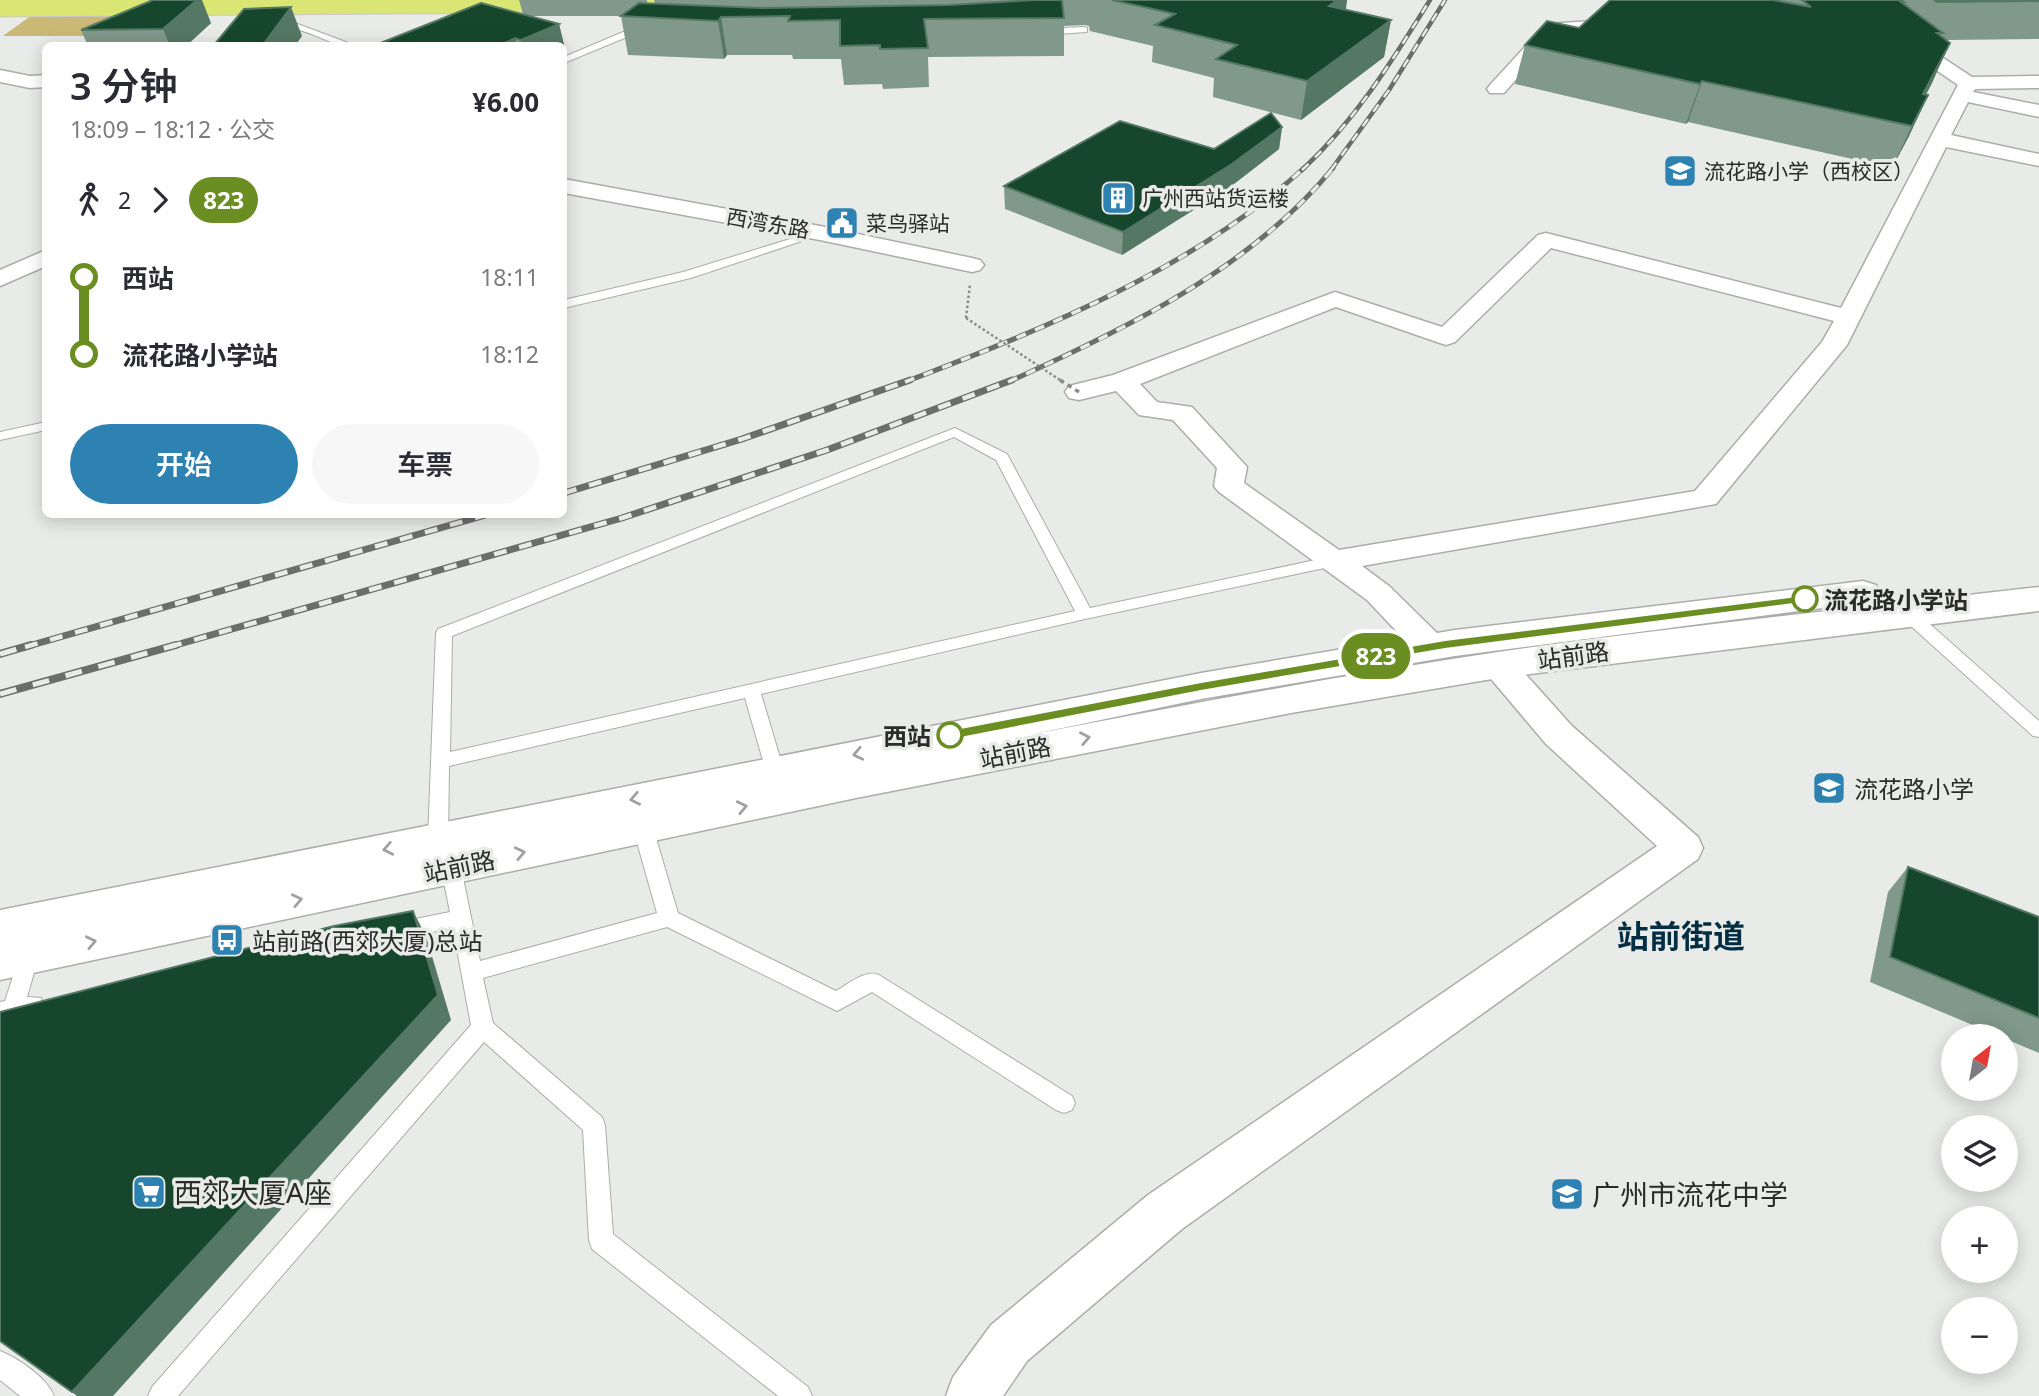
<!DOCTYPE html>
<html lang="zh">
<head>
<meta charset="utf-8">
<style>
	:root { --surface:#fff; --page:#f7f7f7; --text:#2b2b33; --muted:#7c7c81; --accent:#2e82b2 }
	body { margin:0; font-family:"Noto Sans","Noto Sans SC",sans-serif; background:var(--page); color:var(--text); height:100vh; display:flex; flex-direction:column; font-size:26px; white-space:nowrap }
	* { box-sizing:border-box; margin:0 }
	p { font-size:23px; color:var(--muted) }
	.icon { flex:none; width:38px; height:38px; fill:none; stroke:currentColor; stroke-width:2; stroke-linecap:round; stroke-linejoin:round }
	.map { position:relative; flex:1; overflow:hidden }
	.side { position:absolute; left:42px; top:42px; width:525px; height:476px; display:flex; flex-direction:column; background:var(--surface); border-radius:10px; box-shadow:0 4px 18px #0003 }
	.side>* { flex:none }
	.badge { padding:0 14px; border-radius:23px; font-size:24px; line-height:46px }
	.needle { width:46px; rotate:31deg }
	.tools { position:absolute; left:1941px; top:1024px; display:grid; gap:14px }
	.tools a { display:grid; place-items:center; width:77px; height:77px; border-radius:50%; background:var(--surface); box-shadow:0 4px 18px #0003; font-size:35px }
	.map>.badge { position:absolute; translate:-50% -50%; box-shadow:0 0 0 4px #fff }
	.legs { display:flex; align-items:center; gap:10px; height:77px; padding:0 28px; font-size:23px }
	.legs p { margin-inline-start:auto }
	.head { display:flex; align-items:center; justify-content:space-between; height:119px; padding:0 28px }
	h1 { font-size:38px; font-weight:600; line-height:52px }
	.action { display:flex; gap:14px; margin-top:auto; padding:14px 28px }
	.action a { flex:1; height:80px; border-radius:42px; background:var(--accent); color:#fff; font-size:28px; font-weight:600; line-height:80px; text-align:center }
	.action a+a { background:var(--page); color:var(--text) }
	ul { padding:0 28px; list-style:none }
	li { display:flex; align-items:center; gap:24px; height:77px; font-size:26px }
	li i { display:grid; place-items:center; width:10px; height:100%; margin:0 9px; background:currentColor }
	li i::after { content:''; width:18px; height:18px; margin:-9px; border:5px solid; border-radius:50%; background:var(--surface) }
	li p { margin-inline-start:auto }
	li:first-child i { background:linear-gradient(#0000 50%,currentColor 0) }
	li:last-child i { background:linear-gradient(currentColor 50%,#0000 0) }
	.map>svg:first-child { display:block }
	.green { fill:#cab877 }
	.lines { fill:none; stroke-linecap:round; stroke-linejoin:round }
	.service-casing { stroke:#abadaa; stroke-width:2 }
	.minor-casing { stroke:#abadaa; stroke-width:3 }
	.tertiary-casing { stroke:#abadaa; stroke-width:3 }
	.path { stroke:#8a8c8a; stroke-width:2.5; stroke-dasharray:2.5 2.5; stroke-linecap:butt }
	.service { fill:#fff; fill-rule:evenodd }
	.minor { fill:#fff; fill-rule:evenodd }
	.tertiary { fill:#fff; fill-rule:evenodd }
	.rail-far3-casing { stroke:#6c6d6c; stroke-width:4.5 }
	.rail-far2-casing { stroke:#6c6d6c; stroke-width:5 }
	.rail-far1-casing { stroke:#6c6d6c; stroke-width:7 }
	.rail-casing { stroke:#6c6d6c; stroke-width:8 }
	.rail-far3 { stroke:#e9ebe8; stroke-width:2.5; stroke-dasharray:9; stroke-linecap:butt }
	.rail-far2 { stroke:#e9ebe8; stroke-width:3.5; stroke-dasharray:10; stroke-linecap:butt }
	.rail-far1 { stroke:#e9ebe8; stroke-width:4.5; stroke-dasharray:13; stroke-linecap:butt }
	.rail { stroke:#e9ebe8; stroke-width:5; stroke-dasharray:17; stroke-linecap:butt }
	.trunk-bridge-casing { stroke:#c8c8c8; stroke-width:23; stroke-linecap:butt }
	.path-bridge-far1 { stroke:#8a8c8a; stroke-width:2.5; stroke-dasharray:2.5 2.5; stroke-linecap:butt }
	.path-bridge { stroke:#8a8c8a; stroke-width:3.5; stroke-dasharray:4.5 4.5; stroke-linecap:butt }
	.trunk-bridge { stroke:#dae674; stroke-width:21 }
	.wall { fill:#80998a }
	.shaded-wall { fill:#557864 }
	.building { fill:#16472c; stroke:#557864; stroke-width:2 }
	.oneway { stroke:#9fa09f }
	.line-1 { fill:#6b8e23; stroke:#fff; stroke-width:2 }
	.stop-1-dot { fill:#fff; stroke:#6b8e23; stroke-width:3.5 }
	.labels { text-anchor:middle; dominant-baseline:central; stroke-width:7; stroke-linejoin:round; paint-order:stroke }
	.far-poi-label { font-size:21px; fill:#2a2b2a; stroke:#e9ebe8; text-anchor:start }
	.far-street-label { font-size:21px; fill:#2a2b2a; stroke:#e9ebe8 }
	.stop-label { font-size:24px; font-weight:bold; fill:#2a2b2a; stroke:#e9ebe8; text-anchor:start }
	.street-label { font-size:24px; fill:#2a2b2a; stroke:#e9ebe8 }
	.poi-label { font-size:24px; fill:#2a2b2a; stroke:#e9ebe8; text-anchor:start }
	.near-poi-label { font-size:28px; fill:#2a2b2a; stroke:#e9ebe8; text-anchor:start }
	.district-label { font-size:32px; font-weight:bold; fill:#032d43; stroke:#e9ebe8 }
</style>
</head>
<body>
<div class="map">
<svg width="2039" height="1396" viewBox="0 0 2039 1396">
	<rect width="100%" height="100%" fill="#e9ebe8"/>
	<polygon class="green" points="32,15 113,15 86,36 3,36"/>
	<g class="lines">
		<defs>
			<g id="service">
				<path d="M295,23l56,21 1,2c-22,0 -39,-15 -60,-17 -8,-1 -14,2 -21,-2z"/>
				<polygon points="1084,27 1087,28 1087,32 1041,35 1037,32 1041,29"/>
				<polygon points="623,32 646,32 650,35 646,38 627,37 564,63 564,57"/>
				<polygon points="816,231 826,233 691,278 564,308 564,300 683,272"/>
				<polygon points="46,422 46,430 0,440 0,432"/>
				<path d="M955,428l52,26 83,154 244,-52 8,5 -8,5 -249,53 -324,75 23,77 -2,5h-14l-2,-5 -21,-73 -296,68 -1,73 -3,5 -7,3 -7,-3 -3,-5 8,-206 2,-4zM954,437l42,23 79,151 -625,141 2,-116z"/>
				<polygon points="1908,609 1914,610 2039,721 2039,737 2033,736 1902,618 1900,614"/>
				<path d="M643,821l7,2 3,5 25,85 158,78c13,-7 29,-22 43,-16l193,121 3,7 -3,7 -8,3 -8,-3 -184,-118 -35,19 -170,-84 -184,51 10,45 109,94 3,8 8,109 195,153 4,9h-34l-186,-147 -3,-9 -6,-110 -99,-88 -306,354h-30l4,-9 319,-362 -18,-97 -53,10 -7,-2 -3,-6 3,-6 7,-2 50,-10 -9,-44 3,-6 7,-2 7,2 3,6 19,93 177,-48 -24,-85 3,-5z"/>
				<polygon points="29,946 36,949 39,955 27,997 41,998 44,1005 41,1012 0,1020 0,1002 5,1001 22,949"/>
				<path d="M0,1351c18,7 47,27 54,45h-34l-20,-16z"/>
			</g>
			<g id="minor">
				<polygon points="1616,0 1635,0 1603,30 1557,33 1504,93 1490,93 1487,89 1490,85 1546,24 1592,21"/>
				<path d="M1834,0h21l117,77 67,-1v12l-64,1 -2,3 66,13v12l-71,-15 -17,33 88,19v12l-93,-19 -99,198 -131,159 -354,62 27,20 54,53 5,8 -5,8 -12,3 -12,-3 -52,-55 -148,-108 -5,-6 3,-18 -44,-48 -34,-5 -23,-24 -37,9 -10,-2 -4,-6 4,-6 44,-11 222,-83 107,35 96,-92 8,-2 295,75 117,-223zM1551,248l283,73 -12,21 -127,149 -356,59 -95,-67 3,-16 -55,-60 -35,-5 -17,-18 196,-77 101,35 9,3 9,-3z"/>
				<polygon points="0,70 30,76 46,75 46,87 30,88 0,82"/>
				<polygon points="564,179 820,226 972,258 980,260 984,265 980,270 972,272 820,240 564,193"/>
				<polygon points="46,250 46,266 0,286 0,270"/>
				<polygon points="1498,653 1510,657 1572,726 1698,837 1703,848 1698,859 1182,1229 1027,1361 1003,1396 946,1396 953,1377 991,1325 1148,1195 1657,846 1546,744 1486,673 1481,665 1486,657"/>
			</g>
			<path id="tertiary" d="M1863,581l13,4 5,8 -5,8 -421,55 -254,43 -172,36c156,-30 312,-60 469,-83 180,-26 361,-44 541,-65v24l-541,67 -207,35 -435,85 -856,182v-70l1201,-237 254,-43z"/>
		</defs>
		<use href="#service" class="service-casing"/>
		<use href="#minor" class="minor-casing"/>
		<use href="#tertiary" class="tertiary-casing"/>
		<polyline class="path" points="966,318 970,284"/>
		<use href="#service" class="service"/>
		<use href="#minor" class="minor"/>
		<use href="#tertiary" class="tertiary"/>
		<defs>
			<g id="rail-far3">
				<path d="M1302,170c53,-49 90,-109 128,-170"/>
				<polyline points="1331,170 1389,90 1445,0"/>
			</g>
			<g id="rail-far2">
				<path d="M905,382c139,-53 288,-113 399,-214"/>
				<path d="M1008,382c116,-52 242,-113 325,-214"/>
			</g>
			<g id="rail-far1">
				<polyline points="564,493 742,439 910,380"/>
				<polyline points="25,647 489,514"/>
				<polyline points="169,647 622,518 827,450 1012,380"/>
			</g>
			<g id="rail">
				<polyline points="0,654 31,645"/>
				<polyline points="0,694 176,645"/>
			</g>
		</defs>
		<use href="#rail-far3" class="rail-far3-casing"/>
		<use href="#rail-far2" class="rail-far2-casing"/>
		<use href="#rail-far1" class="rail-far1-casing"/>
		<use href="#rail" class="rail-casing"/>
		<use href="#rail-far3" class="rail-far3"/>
		<use href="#rail-far2" class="rail-far2"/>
		<use href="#rail-far1" class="rail-far1"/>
		<use href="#rail" class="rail"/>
		<defs>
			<polyline id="trunk-bridge" points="0,6 803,0"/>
		</defs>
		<use href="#trunk-bridge" class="trunk-bridge-casing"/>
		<polyline class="path-bridge-far1" points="966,318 1063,382"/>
		<polyline class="path-bridge" points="1060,380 1079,392"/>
		<use href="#trunk-bridge" class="trunk-bridge"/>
	</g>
	<g class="wall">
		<polygon points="519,0 647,0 647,3 655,3 654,0 1347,0 1346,10 1391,20 1384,57 1301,120 1213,97 1214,78 1152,62 1153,46 1090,31 1089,26 1085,25 1064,26 1064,56 928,57 929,87 883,89 882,84 844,85 841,59 793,59 792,55 727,55 724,59 628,55 621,16 622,16 529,16 559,24 566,53 564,54 564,46 373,46 481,3 523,14"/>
		<polygon points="1610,0 2039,0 2039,39 1946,40 1932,83 1926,95 1928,95 1909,136 1892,168 1688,122 1686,124 1515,84 1525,45 1579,28"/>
		<polygon points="211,23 186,46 88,46 81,30"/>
		<polygon points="1282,127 1279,149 1230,187 1122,255 1005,209 1004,186 1214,149"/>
		<polygon points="1908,867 2039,917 2039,1053 2006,1039 2006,1036 1999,1036 1870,982 1888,892"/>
	</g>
	<g class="shaded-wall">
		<polygon points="197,0 202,0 211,23 186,46 170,46 163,29"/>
		<polygon points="1337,0 1347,0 1343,28 1329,6"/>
		<polygon points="291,7 302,36 295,46 262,46"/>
		<polygon points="721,17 727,55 724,59 718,21"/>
		<polygon points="1391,20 1384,57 1301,120 1307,81"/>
		<polygon points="559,24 566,53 564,54 564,46 523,46 521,40"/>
		<polygon points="515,38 517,46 498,46"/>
		<polygon points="1950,43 1932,83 1909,125 1923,94"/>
		<polygon points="1702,81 1688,122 1686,124 1700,84"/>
		<polygon points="1928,95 1909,136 1892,168 1912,126"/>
		<polygon points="1282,127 1279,149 1230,187 1122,255 1123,232"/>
		<polygon points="413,911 426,936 451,1020 113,1396 77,1396 72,1392"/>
	</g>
	<g class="building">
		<polygon points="153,0 197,0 163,29 81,30"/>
		<polygon points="1034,0 1062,0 1064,18 924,19 928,48 880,49 880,45 840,46 840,20 788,21 790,16 721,17 718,21 621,16 639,3 762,8 948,5"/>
		<polygon points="1112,0 1337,0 1329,6 1391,20 1307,81 1216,59 1237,45 1155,25 1175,14"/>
		<polygon points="1610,0 1773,0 1811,7 1802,0 1901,0 1904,2 1901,2 1943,33 1937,33 1950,43 1923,94 1928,95 1912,126 1702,81 1700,84 1525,45 1547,21 1579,28"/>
		<polygon points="1934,0 2039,0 2039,1 1938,2"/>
		<polygon points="481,3 559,24 521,40 515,38 498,46 373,46"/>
		<polygon points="291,7 262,46 213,46 244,9"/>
		<polygon points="1271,113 1282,127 1232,164 1123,232 1004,186 1120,121 1214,149"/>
		<polygon points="1908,867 2039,917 2039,1018 1890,957"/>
		<polygon points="413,911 438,995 72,1392 0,1341 0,1012 334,926"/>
	</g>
	<defs><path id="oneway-chevron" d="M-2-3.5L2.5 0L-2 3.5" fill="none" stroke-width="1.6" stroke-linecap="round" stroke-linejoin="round" transform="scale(1.75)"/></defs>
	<g class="oneway">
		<use href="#oneway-chevron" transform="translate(1085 738) rotate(-11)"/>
		<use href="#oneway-chevron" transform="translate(858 754) rotate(168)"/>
		<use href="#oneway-chevron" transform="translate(635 799) rotate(169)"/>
		<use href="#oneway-chevron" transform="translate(742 807) rotate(-12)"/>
		<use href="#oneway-chevron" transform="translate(388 849) rotate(169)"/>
		<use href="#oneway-chevron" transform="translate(520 853) rotate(-12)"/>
		<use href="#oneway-chevron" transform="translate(297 900) rotate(-12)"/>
		<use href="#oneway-chevron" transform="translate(91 942) rotate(-12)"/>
	</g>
	<polygon class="line-1" points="1805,595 1811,599 1809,602 1445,649 1201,691 950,740 943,735 950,730 1201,682 1445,640"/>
	<defs>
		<symbol id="school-square" viewBox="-11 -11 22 22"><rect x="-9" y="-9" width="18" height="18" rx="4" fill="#2e82b2" stroke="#e9ebe8"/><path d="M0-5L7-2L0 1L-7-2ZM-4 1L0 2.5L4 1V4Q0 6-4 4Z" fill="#fff"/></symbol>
		<symbol id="building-square" viewBox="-11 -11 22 22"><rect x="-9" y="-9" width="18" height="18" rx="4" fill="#2e82b2" stroke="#e9ebe8"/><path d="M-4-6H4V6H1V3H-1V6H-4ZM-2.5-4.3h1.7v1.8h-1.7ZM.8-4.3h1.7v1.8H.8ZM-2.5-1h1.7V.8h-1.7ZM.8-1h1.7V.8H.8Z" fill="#fff"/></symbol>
		<symbol id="civic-square" viewBox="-11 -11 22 22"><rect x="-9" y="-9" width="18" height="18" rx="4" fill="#2e82b2" stroke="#e9ebe8"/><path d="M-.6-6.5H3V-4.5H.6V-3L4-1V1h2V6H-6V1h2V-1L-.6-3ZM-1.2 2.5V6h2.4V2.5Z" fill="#fff"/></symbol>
		<symbol id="bus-square" viewBox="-11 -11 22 22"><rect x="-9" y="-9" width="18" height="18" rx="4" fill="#2e82b2" stroke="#e9ebe8"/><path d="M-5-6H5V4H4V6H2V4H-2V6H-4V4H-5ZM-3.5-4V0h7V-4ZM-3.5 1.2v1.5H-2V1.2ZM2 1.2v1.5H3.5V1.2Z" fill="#fff"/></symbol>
		<symbol id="supermarket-square" viewBox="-11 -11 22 22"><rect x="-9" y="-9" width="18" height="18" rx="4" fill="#2e82b2" stroke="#e9ebe8"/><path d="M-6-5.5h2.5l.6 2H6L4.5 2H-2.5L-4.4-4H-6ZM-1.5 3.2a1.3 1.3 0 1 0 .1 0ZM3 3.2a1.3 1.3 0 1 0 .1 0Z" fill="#fff"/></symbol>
	</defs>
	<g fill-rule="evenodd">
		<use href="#school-square" x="1661" y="152" width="38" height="38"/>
		<use href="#building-square" x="1099" y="179" width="38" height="38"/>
		<use href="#civic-square" x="823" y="204" width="38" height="38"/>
		<use href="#school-square" x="1810" y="769" width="38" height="38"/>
		<use href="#bus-square" x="208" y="921" width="38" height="38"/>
		<use href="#supermarket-square" x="130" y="1173" width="38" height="38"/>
		<use href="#school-square" x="1548" y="1175" width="38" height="38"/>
	</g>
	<g class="stop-1-dot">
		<circle cx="1805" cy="599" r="12"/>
		<circle cx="950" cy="735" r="12"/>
	</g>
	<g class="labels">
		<g class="far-poi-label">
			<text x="1704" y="171">流花路小学（西校区）</text>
			<text x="1142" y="198">广州西站货运楼</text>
			<text x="866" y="223">菜鸟驿站</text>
		</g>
		<g class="far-street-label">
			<text transform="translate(768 223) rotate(10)">西湾东路</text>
		</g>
		<g class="stop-label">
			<text x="1824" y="599">流花路小学站</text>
			<text x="931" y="735" text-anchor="end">西站</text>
		</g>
		<g class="street-label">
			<text transform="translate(1573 655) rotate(-8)">站前路</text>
			<text transform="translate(1015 752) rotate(-11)">站前路</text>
			<text transform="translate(459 866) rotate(-12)">站前路</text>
		</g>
		<g class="poi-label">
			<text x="1854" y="788">流花路小学</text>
			<text x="252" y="940">站前路(西郊大厦)总站</text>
		</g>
		<g class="near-poi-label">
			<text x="174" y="1192">西郊大厦A座</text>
			<text x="1592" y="1194">广州市流花中学</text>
		</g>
		<g class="district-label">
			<text x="1681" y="935">站前街道</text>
		</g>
	</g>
</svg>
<div class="tools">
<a><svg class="needle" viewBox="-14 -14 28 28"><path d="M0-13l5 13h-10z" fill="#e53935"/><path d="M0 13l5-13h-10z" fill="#7c7c81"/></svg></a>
<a><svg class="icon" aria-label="layers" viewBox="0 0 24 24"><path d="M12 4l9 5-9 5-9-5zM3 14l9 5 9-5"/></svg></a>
<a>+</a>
<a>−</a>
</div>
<b class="badge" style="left:1376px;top:656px;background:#6b8e23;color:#fff">823</b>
<section class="side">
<div class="head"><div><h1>3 分钟</h1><p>18:09 – 18:12 · 公交</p></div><b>¥6.00</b></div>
<div class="legs"><svg class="icon" aria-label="walk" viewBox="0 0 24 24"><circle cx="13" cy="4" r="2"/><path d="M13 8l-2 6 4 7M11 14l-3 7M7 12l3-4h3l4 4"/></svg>2<svg class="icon" aria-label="forward" viewBox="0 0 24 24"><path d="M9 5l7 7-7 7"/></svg><b class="badge" style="background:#6b8e23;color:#fff">823</b></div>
<ul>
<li><i style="color:#6b8e23"></i><b>西站</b><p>18:11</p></li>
<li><i style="color:#6b8e23"></i><b>流花路小学站</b><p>18:12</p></li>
</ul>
<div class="action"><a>开始</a><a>车票</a></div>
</section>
</div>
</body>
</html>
